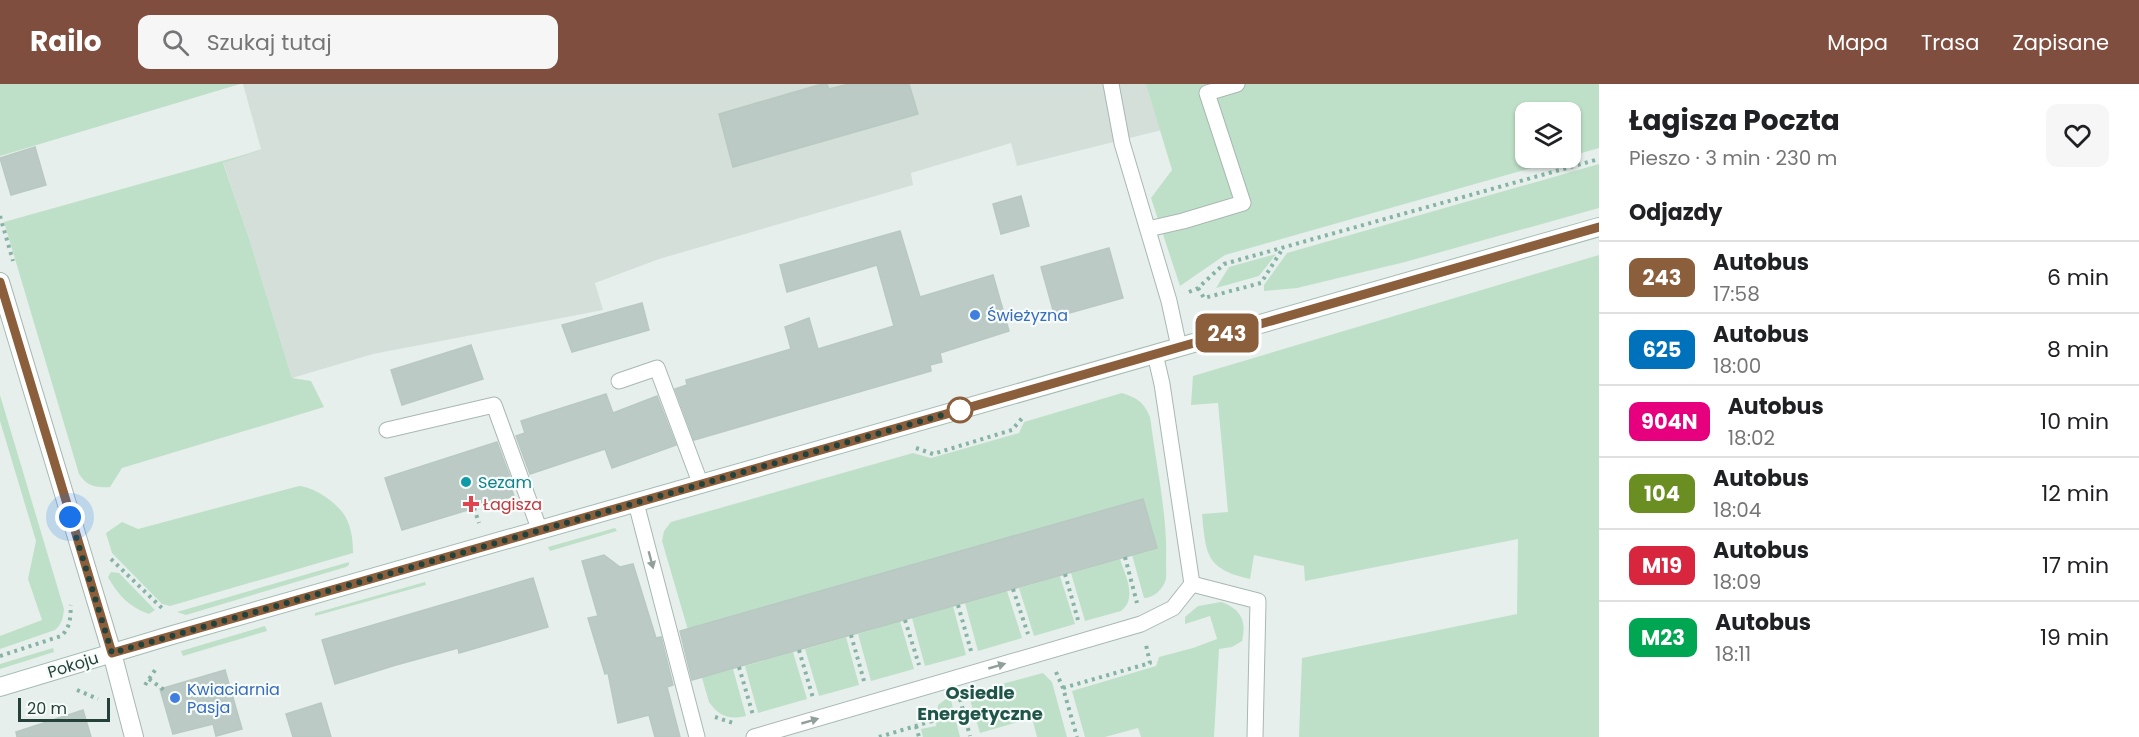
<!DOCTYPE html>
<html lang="pl">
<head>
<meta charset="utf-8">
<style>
	:root { --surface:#fff; --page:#f6f6f6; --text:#202124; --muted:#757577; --line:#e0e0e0; --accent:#7f4e3f }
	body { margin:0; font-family:Poppins,sans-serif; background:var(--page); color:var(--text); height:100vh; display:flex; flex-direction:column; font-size:22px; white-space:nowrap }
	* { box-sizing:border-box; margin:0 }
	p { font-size:20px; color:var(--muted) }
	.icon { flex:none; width:33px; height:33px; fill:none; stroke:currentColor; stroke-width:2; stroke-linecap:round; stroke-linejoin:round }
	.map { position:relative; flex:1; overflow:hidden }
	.drawer { display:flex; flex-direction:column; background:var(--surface); width:540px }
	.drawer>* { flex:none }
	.badge { padding:0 12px; border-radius:9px; font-size:21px; line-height:39px }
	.controls { position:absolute; left:1515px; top:18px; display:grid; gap:12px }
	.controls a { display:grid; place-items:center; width:66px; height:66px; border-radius:12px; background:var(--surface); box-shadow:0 2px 4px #0004; font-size:30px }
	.scale { position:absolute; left:18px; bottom:15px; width:92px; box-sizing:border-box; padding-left:6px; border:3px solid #24423a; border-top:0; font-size:16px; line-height:21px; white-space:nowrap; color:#24423a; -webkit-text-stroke:4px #f7fbf9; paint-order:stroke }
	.you { position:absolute; width:30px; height:30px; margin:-15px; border:4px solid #fff; border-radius:50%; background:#1a73e8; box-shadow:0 0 0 9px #1a73e833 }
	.map>.badge { position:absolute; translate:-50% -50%; box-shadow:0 0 0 3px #fff }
	h2 { padding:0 30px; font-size:22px; line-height:54px }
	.round { display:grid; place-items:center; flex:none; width:63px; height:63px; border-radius:12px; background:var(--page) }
	.head { display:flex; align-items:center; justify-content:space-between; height:102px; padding:0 30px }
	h1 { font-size:28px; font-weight:700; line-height:45px }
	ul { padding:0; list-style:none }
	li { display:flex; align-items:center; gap:18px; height:72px; padding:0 30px; border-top:2px solid var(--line) }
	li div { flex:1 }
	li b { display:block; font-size:22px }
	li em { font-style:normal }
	li .badge { min-width:66px; font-weight:700; text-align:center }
	header { display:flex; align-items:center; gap:36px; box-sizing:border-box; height:84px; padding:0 30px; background:var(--accent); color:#fff }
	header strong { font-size:28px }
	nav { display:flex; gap:33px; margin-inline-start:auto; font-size:21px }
	.search { width:420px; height:54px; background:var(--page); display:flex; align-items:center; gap:15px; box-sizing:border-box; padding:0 21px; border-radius:12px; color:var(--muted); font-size:22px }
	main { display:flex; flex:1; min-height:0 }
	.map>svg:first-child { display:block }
	.built { fill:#d4dfda }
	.green { fill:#bfe0c8 }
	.building { fill:#bbcac4; stroke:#b8c9c2; stroke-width:1.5 }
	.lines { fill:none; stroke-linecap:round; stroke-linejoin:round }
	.lane-casing { stroke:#a8b8b2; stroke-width:17 }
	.street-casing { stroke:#a8b8b2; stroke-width:20 }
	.secondary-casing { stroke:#a4bbb3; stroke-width:20 }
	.path { stroke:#86b3a5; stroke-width:4; stroke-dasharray:3 4.5; stroke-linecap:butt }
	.lane { stroke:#fff; stroke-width:15 }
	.street { stroke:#fff; stroke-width:18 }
	.secondary { stroke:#fff; stroke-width:18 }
	.oneway { fill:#92a09c }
	.line-casing { stroke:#fff; stroke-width:14 }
	.line { stroke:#8b5e3c; stroke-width:9 }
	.walk { stroke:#24423a; stroke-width:6; stroke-dasharray:0 10.8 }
	.shop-dot { fill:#3f7fe0; stroke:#f7fbf9; stroke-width:2 }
	.stop-dot { fill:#fff; stroke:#8b5e3c; stroke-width:3 }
	.culture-dot { fill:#0f9aa8; stroke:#f7fbf9; stroke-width:2 }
	.health-dot { fill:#e0444e; stroke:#f7fbf9; stroke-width:2 }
	.labels { text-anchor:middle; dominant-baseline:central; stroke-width:4.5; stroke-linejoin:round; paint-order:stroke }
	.shop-label { font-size:16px; fill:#366cbe; stroke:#f7fbf9; text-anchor:start }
	.culture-label { font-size:16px; fill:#0d838f; stroke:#f7fbf9; text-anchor:start }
	.health-label { font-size:16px; fill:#be3a42; stroke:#f7fbf9; text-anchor:start }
	.street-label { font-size:16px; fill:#24423a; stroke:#f7fbf9 }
	.neighbourhood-label { font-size:18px; font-weight:bold; fill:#1f5548; stroke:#f7fbf9 }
</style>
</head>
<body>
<header>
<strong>Railo</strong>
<div class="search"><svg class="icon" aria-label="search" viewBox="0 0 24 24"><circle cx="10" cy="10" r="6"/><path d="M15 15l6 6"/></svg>Szukaj tutaj</div>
<nav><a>Mapa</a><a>Trasa</a><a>Zapisane</a></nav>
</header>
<main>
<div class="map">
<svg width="1599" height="653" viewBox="0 0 1599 653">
	<rect width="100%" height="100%" fill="#e6efeb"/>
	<polygon class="built" points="243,0 1599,0 1570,28 1526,28 1170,44 1017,82 1011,59 911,89 913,101 659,175 595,199 603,226 373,270 292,294 249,154 223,78 261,65"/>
	<g class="green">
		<polygon points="0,0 240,0 0,72"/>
		<polygon points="1146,0 1599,0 1599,64 1571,72 1570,28 1526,28 1526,74 1566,74 1225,171 1180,202 1151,114 1172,86"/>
		<path d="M261,66l-38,13 26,75 43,140 19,3 13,26 -202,61 -12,19c-15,1 -23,-1 -31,-13l-75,-252z"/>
		<polygon points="1599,80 1599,124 1405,178 1297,204 1264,207 1264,201 1287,169"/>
		<polygon points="1276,170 1259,192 1216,204 1229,183"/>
		<path d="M1599,171v482h-300l3,-79 215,-44 1,-75 -213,42 -1,-15 -50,-11 -4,24c-44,-10 -44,-24 -48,-65l26,-2 -10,-109 -27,2 2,-29z"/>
		<path d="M1122,309c15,5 22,9 28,24 6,48 18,98 16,147 0,5 1,13 -1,18 -4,9 -12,16 -21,16l-12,-43 25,-7 -14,-49 -450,128 14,49 26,-7 13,47c-18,4 -27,0 -37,-14l-47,-161 2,-10 7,-9 242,-69 18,5 88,-25 5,-11z"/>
		<path d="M0,311l64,214c-1,9 -2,15 -9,21l-55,19v-13l42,-16 -14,-41 8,-38 -36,-120z"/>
		<path d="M299,402c16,1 42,19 48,34 5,10 6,23 6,33l-183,53 -8,-2 -50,-51 -6,-20 16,-11 16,7z"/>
		<polygon points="615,444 617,447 550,467 548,463"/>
		<path d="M1120,475c5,16 18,39 1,52l-36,10 -14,-48z"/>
		<polygon points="349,478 349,481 346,483 186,531 177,528"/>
		<path d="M111,488l8,1 36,37 -6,4c-20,-7 -31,-19 -41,-37z"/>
		<polygon points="1060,492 1075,540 1034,552 1019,504"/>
		<polygon points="425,498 426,501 315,532 315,529"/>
		<polygon points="1007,507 1022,554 978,567 965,519"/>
		<path d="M1221,518c20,7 26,19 21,39l-10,6 -13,2 -5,88h-73l-3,-9 -33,9h-20l-13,-46 84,-25 3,-9 34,-9 24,-9 -7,-23 -25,8v-7l13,-11z"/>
		<polygon points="953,522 966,571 925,582 912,534"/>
		<polygon points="900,537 914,585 871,597 858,550"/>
		<polygon points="265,542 267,547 183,572 181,567"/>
		<polygon points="846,553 859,601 819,612 805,565"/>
		<polygon points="53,564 54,568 0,585 0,580"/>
		<polygon points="793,568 807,615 758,629 745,582"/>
		<polygon points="1043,589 1052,598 1067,653 1037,653 1032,634 980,649 968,609"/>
		<polygon points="950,612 960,653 923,653 921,645 936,642 938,621"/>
	</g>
	<g class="building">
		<polygon points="822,0 827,0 829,5 849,0 909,0 918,30 733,83 719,30"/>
		<polygon points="35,63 46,101 11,111 0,74"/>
		<polygon points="1021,112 1029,142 1001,150 993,120"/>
		<polygon points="900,147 920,213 993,191 1009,247 940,269 942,278 930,281 931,287 694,356 675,305 687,301 686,296 791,265 785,243 809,234 818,265 894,242 877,181 787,208 780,181"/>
		<polygon points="1109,164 1123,214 1055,233 1041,183"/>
		<polygon points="642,219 649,246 572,268 562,241"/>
		<polygon points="471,261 483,295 402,321 391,286"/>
		<polygon points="606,310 613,329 657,312 676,361 612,384 605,365 530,390 516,352 525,349 521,337"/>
		<polygon points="497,358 511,396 509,397 514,412 402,446 385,394"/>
		<polygon points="1143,415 1157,464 692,596 680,547"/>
		<polygon points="604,471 620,483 633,480 656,554 661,553 673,601 667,603 680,653 655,653 649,631 618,639 608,589 605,590 588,534 598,532 582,477"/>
		<polygon points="533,494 548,543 459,569 458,564 396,581 335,600 322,556"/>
		<polygon points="225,586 242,645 216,652 213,640 173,650 160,605"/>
		<polygon points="321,619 331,653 293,653 286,630"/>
		<polygon points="83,626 91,653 17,653 16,648"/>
	</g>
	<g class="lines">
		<defs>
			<g id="lane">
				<polyline points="1111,0 1122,59 1169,217 1179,263"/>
				<polyline points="1148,145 1183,137 1243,119 1207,9 1237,0"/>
				<polyline points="619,297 657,284 701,401"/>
				<polyline points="387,346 494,321 540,447"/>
				<polyline points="636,419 697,653"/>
				<polyline points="1192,500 1258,517 1255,653"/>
				<polyline points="754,653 1141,540 1173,524 1192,500 1162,300 1155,270"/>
			</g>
			<polyline id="street" points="0,198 112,569 134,653"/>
			<polyline id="secondary" points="0,603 169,552 1599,143"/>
		</defs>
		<use href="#lane" class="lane-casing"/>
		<use href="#street" class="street-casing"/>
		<use href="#secondary" class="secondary-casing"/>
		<g class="path">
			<polyline points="0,132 13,177"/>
			<polyline points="1198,204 1204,214 1261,199 1283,164"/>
			<polyline points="1189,208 1198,204 1224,180 1599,75"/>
			<polyline points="916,364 933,370 1012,346 1023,333"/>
			<polyline points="474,424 479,439"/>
			<polyline points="1125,473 1137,519"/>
			<polyline points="111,475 165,527"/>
			<polyline points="1065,490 1078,536"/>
			<polyline points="1013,505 1028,550"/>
			<polyline points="958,521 971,567"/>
			<polyline points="905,536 919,581"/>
			<polyline points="851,551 864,597"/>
			<polyline points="799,566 813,614"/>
			<path d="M0,572l61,-20c10,-9 9,-18 10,-31"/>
			<polyline points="739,583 753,631"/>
			<polyline points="1056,588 1063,604 1077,653"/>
			<polyline points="149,595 164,606"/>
			<polyline points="145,601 157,583"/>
			<polyline points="1063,604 1150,579 1146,561"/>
			<polyline points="77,606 98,615"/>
			<polyline points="960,615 970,652"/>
			<polyline points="715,633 736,640"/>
			<polyline points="916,642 919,653"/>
			<polyline points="879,653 932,637 933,624"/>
		</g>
		<use href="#lane" class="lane"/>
		<use href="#street" class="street"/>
		<use href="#secondary" class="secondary"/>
	</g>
	<defs><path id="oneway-solid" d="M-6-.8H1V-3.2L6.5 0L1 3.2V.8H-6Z" transform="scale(1.5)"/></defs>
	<g class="oneway">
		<use href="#oneway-solid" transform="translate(651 476) rotate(75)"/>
		<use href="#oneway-solid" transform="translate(997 582) rotate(-16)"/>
		<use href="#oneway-solid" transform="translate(810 637) rotate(-16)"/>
	</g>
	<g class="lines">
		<defs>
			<polyline id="line" points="0,198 112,569 1599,143"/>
		</defs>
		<use href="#line" class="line-casing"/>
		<use href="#line" class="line"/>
		<polyline class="walk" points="70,433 112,569 960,326"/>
	</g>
	<g class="shop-dot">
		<circle cx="975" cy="231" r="6"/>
		<circle cx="175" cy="614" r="6"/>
	</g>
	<circle class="stop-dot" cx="960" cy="326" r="12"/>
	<circle class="culture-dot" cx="466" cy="398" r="6"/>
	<path class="health-dot" d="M468 411h6v6h6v6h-6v6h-6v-6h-6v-6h6z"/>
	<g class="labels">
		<g class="shop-label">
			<text x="987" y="231">Świeżyzna</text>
			<text x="187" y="605">Kwiaciarnia<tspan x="187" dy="18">Pasja</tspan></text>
		</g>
		<g class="culture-label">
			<text x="478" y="398">Sezam</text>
		</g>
		<g class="health-label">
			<text x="483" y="420">Łagisza</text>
		</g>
		<g class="street-label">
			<text transform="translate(73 581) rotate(-17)">Pokoju</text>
		</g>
		<g class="neighbourhood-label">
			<text x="980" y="608">Osiedle<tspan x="980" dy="21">Energetyczne</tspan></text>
		</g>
	</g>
</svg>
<div class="controls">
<a><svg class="icon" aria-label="layers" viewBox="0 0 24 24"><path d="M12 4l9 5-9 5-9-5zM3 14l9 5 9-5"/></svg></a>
</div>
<div class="scale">20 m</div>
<div class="you" style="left:70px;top:433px"></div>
<b class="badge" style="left:1227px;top:249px;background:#8b5e3c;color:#fff">243</b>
</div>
<section class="drawer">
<div class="head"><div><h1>Łagisza Poczta</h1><p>Pieszo · 3 min · 230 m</p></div><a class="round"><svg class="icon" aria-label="heart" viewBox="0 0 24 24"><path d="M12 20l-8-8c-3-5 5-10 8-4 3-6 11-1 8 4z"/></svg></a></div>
<h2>Odjazdy</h2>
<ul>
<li><span class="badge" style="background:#8b5e3c;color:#fff">243</span><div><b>Autobus</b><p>17:58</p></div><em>6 min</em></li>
<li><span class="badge" style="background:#0072bc;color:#fff">625</span><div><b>Autobus</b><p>18:00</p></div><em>8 min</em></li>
<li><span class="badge" style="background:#e6007e;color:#fff">904N</span><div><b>Autobus</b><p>18:02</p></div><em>10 min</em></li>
<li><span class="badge" style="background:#6b8e23;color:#fff">104</span><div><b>Autobus</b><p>18:04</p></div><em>12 min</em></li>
<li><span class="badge" style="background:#d7263d;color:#fff">M19</span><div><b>Autobus</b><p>18:09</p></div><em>17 min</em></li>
<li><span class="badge" style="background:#00a651;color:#fff">M23</span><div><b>Autobus</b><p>18:11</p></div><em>19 min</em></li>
</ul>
</section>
</main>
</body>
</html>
